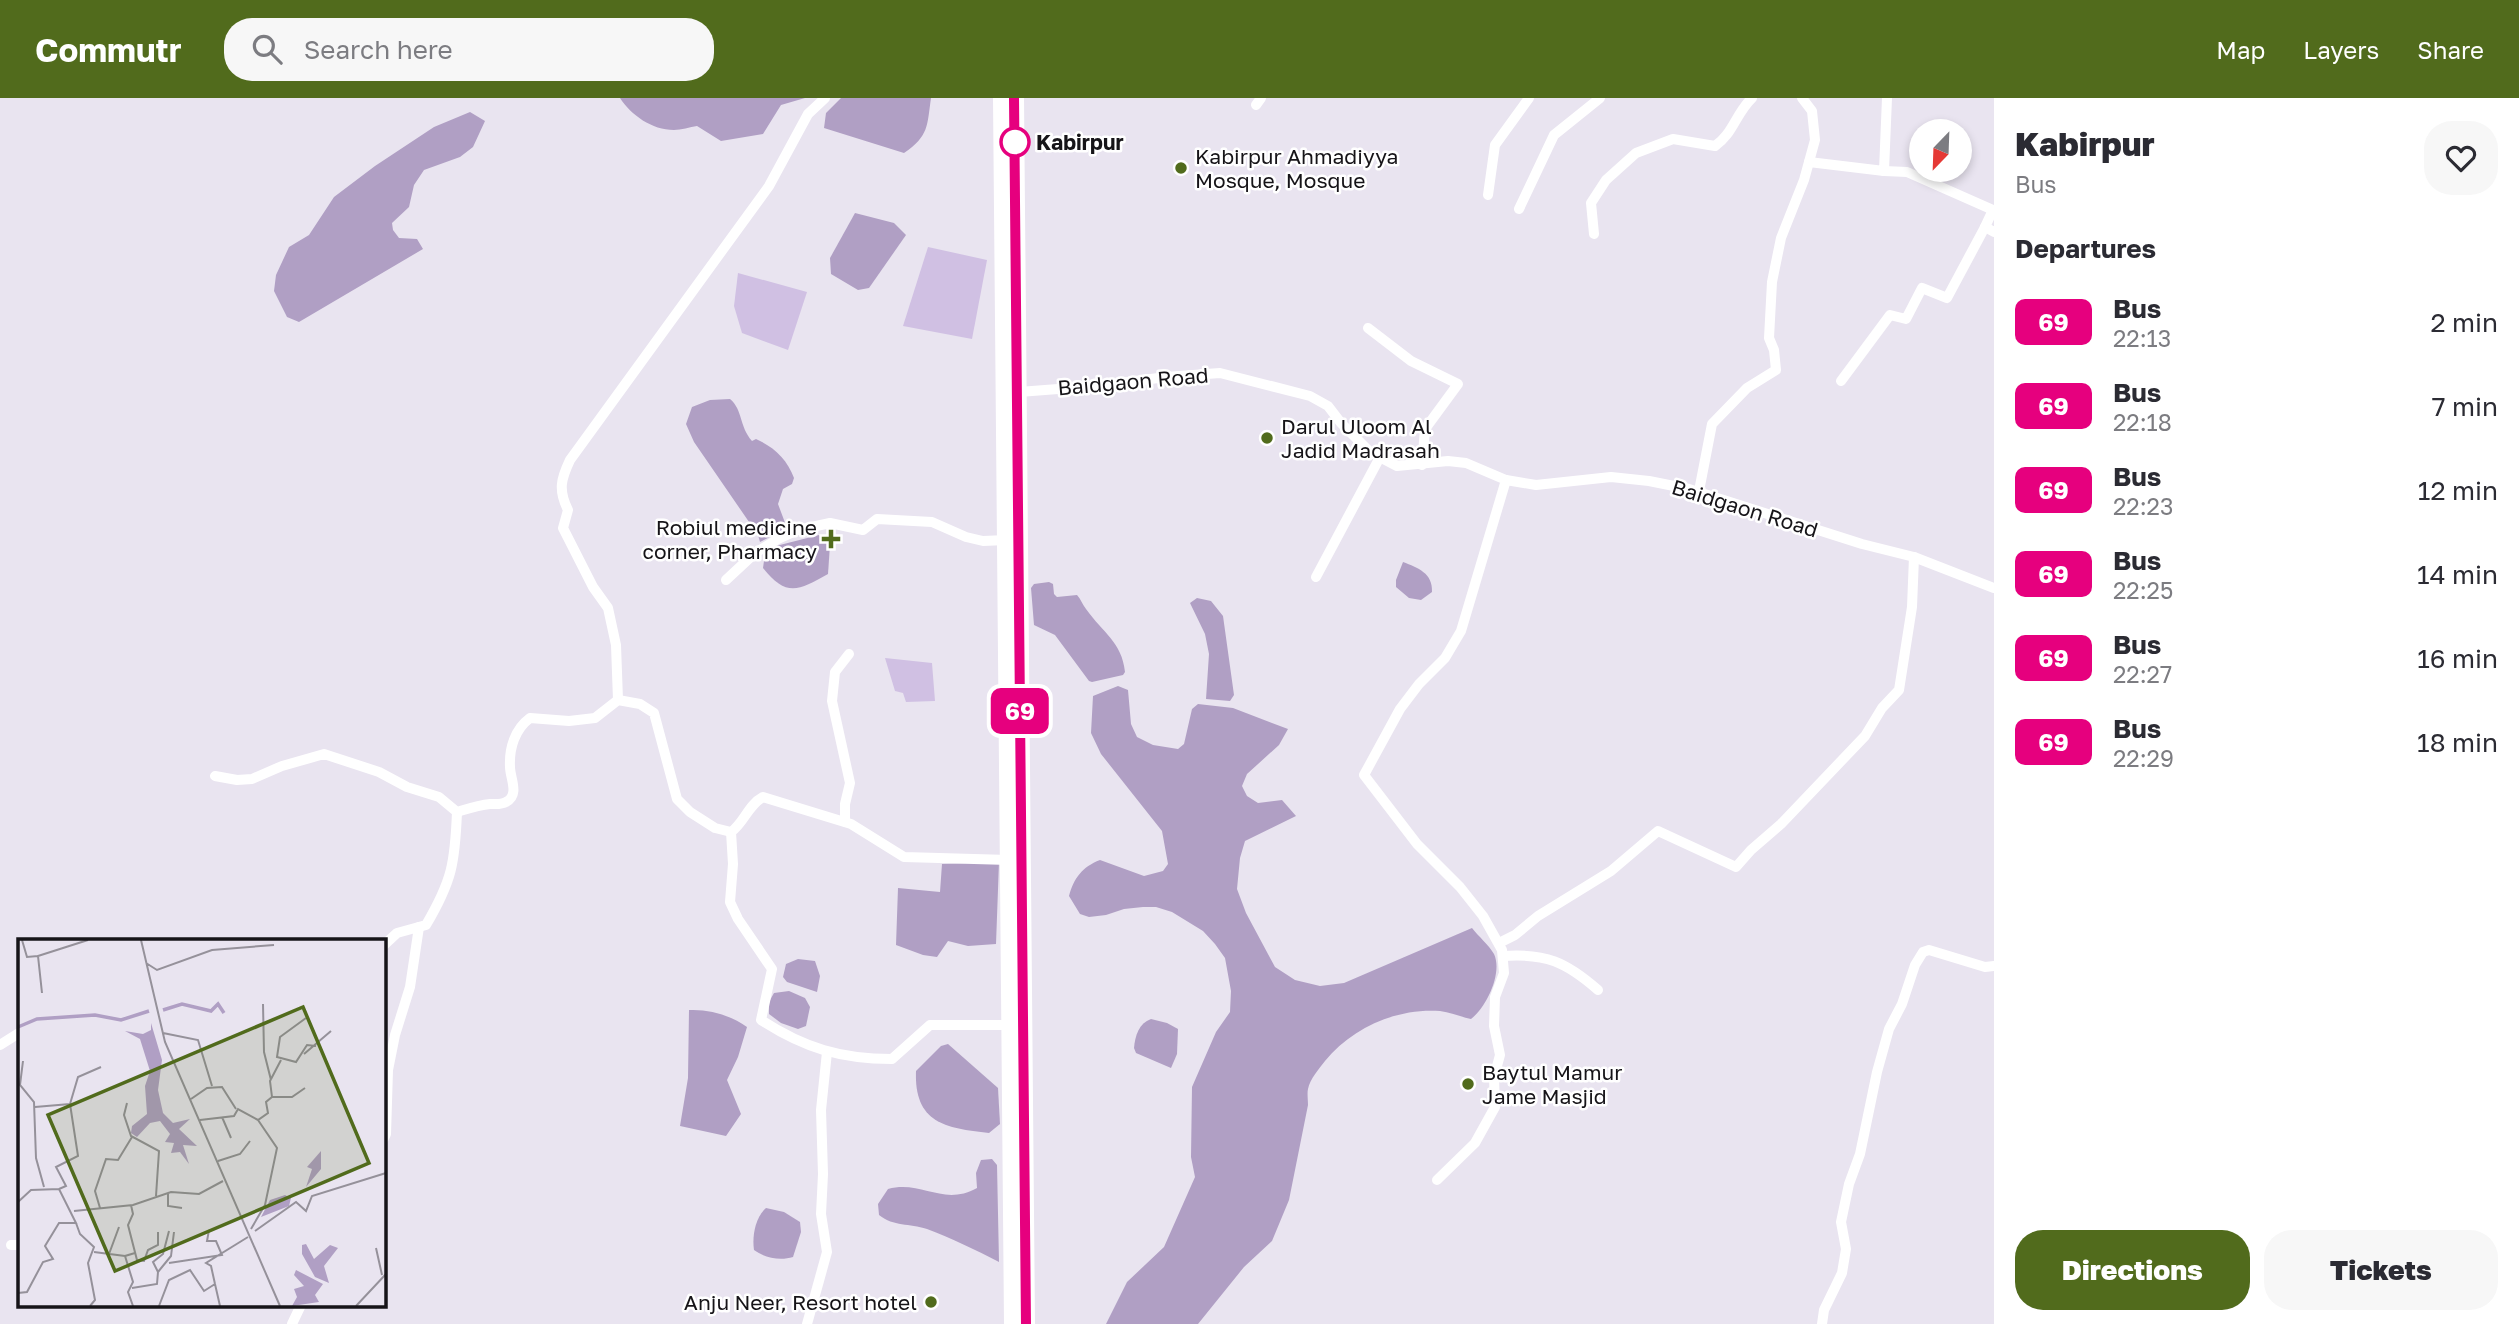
<!DOCTYPE html>
<html lang="en">
<head>
<meta charset="utf-8">
<style>
	:root { --surface:#fff; --page:#f7f7f7; --text:#2b2b33; --muted:#7c7c81; --accent:#516b1c }
	body { margin:0; font-family:"Golos Text",sans-serif; background:var(--page); color:var(--text); height:100vh; display:flex; flex-direction:column; font-size:26px; white-space:nowrap }
	* { box-sizing:border-box; margin:0 }
	p { font-size:23px; color:var(--muted) }
	.icon { flex:none; width:38px; height:38px; fill:none; stroke:currentColor; stroke-width:2; stroke-linecap:round; stroke-linejoin:round }
	.map { position:relative; flex:1; overflow:hidden }
	.drawer { display:flex; flex-direction:column; background:var(--surface); width:525px }
	.drawer>* { flex:none }
	.badge { padding:0 14px; border-radius:10px; font-size:24px; line-height:46px }
	.needle { width:46px; rotate:203deg }
	.tools { position:absolute; left:1909px; top:21px; display:grid; gap:14px }
	.tools a { display:grid; place-items:center; width:63px; height:63px; border-radius:50%; background:var(--surface); box-shadow:0 4px 10px #0003; font-size:35px }
	.map>.badge { position:absolute; translate:-50% -50%; box-shadow:0 0 0 4px #fff }
	h2 { padding:0 21px; font-size:26px; line-height:63px }
	.round { display:grid; place-items:center; flex:none; width:74px; height:74px; border-radius:28px; background:var(--page) }
	.summary { display:flex; align-items:center; justify-content:space-between; height:119px; padding:0 21px }
	h1 { font-size:33px; font-weight:800; line-height:52px }
	.action { display:flex; gap:14px; margin-top:auto; padding:14px 21px }
	.action a { flex:1; height:80px; border-radius:28px; background:var(--accent); color:#fff; font-size:28px; font-weight:800; line-height:80px; text-align:center }
	.action a+a { background:var(--page); color:var(--text) }
	ul { padding:0; list-style:none }
	li { display:flex; align-items:center; gap:21px; height:84px; padding:0 21px }
	li div { flex:1 }
	li b { display:block; font-size:26px }
	li em { font-style:normal }
	li .badge { min-width:77px; font-weight:700; text-align:center }
	header { display:flex; align-items:center; gap:42px; box-sizing:border-box; height:98px; padding:0 35px; background:var(--accent); color:#fff }
	header strong { font-size:33px }
	nav { display:flex; gap:38px; margin-inline-start:auto; font-size:24px }
	.search { width:490px; height:63px; background:var(--page); display:flex; align-items:center; gap:18px; box-sizing:border-box; padding:0 24px; border-radius:28px; color:var(--muted); font-size:26px }
	main { display:flex; flex:1; min-height:0 }
	.map>svg:first-child { display:block }
	.green { fill:#d0c0e3 }
	.water { fill:#b09fc4 }
	.lines { fill:none; stroke-linecap:round; stroke-linejoin:round }
	.street { stroke:#fff; stroke-width:10 }
	.highway { stroke:#fff; stroke-width:18 }
	.line-casing { stroke:#fff; stroke-width:16 }
	.line { stroke:#e6007e; stroke-width:10 }
	.stop-dot { fill:#fff; stroke:#e6007e; stroke-width:3.5 }
	.poi-dot { fill:#516b1c; stroke:#fff; stroke-width:2.5 }
	.labels { text-anchor:middle; dominant-baseline:central; stroke-width:5; stroke-linejoin:round; paint-order:stroke }
	.stop-label { font-size:21px; font-weight:bold; fill:#161418; stroke:#fff; text-anchor:start }
	.poi-label { font-size:21px; fill:#161418; stroke:#fff; text-anchor:start }
	.street-label { font-size:21px; fill:#161418; stroke:#fff }
	.inset-river { fill:none; stroke:#b09fc4; stroke-width:3.5 }
	.inset-road { fill:none; stroke:#95919a; stroke-width:2 }
	.view { fill:#516b1c; fill-opacity:0.15; stroke:#516b1c; stroke-width:3.5 }
	.inset-edge { fill:none; stroke:#161418; stroke-width:3.5 }
</style>
</head>
<body>
<header>
<strong>Commutr</strong>
<div class="search"><svg class="icon" aria-label="search" viewBox="0 0 24 24"><circle cx="10" cy="10" r="6"/><path d="M15 15l6 6"/></svg>Search here</div>
<nav><a>Map</a><a>Layers</a><a>Share</a></nav>
</header>
<main>
<div class="map">
<svg width="1994" height="1226" viewBox="0 0 1994 1226">
	<rect width="100%" height="100%" fill="#e9e4f0"/>
	<g class="green">
		<polygon points="928,149 987,162 972,241 903,228"/>
		<polygon points="738,175 807,194 788,252 742,235 734,208"/>
		<polygon points="885,560 932,565 935,603 906,604 903,595 895,593"/>
	</g>
	<g class="water">
		<path d="M620,0h185l-24,7 -18,29 -42,7 -24,-15c-7,1 -16,4 -23,4 -22,0 -43,-15 -54,-32z"/>
		<path d="M841,0h90c-4,28 -2,38 -27,55l-80,-25 2,-15z"/>
		<polygon points="470,14 485,23 473,49 460,59 424,72 414,87 409,109 392,125 393,132 399,140 417,141 423,151 299,224 287,219 274,193 276,177 289,149 309,137 334,99 375,68 434,29"/>
		<polygon points="855,115 894,125 906,137 869,190 858,192 831,176 830,160"/>
		<path d="M730,301c13,11 9,27 22,42l4,-2c18,8 31,20 38,39l-2,6 -9,5 -5,15 9,24 -27,14 -2,-7 -64,-93 -8,-18 6,-17 18,-7z"/>
		<path d="M819,437l11,10 -2,29c-30,17 -42,23 -65,-6l2,-14 11,-8z"/>
		<path d="M1403,464c15,6 30,11 29,30l-11,8 -12,-2 -13,-11v-7z"/>
		<path d="M1049,484l4,2 1,10 3,3 20,-2c4,4 5,9 9,14 17,24 36,33 39,63l-2,3 -31,7 -3,-1 -34,-46 -21,-10 -3,-37 3,-4z"/>
		<polygon points="1197,500 1211,503 1223,518 1234,597 1230,603 1206,601 1209,556 1205,536 1190,505"/>
		<path d="M1118,588l10,4 3,34 6,13 16,8 25,4 6,-5 8,-35 6,-5 35,4 55,21 -9,16 -32,29 -5,12 5,10 11,7 24,-3 14,16 -51,25 -5,17 -3,31 9,24 29,54 20,13 25,6 24,-3 128,-55c6,8 17,17 22,26 9,19 -8,54 -23,65 -10,-2 -21,-7 -31,-8 -44,-3 -88,17 -115,50 -6,8 -15,18 -17,28 -1,4 0,11 0,16l-19,95 -17,41 -28,26 -46,57h-92l21,-42 37,-35 31,-70 -4,-20 1,-70 24,-55 14,-20 1,-21 -6,-33 -10,-14 -12,-13 -31,-19 -16,-5h-13l-19,2 -18,6 -17,2 -9,-3 -11,-18c5,-18 13,-29 31,-36l44,16 19,-5 5,-7 -6,-33 -61,-77 -10,-21 2,-37z"/>
		<polygon points="999,764 996,846 968,848 948,843 937,859 923,857 896,847 898,790 940,794 942,766"/>
		<polygon points="798,861 815,863 820,878 817,894 787,884 783,879 786,866"/>
		<polygon points="789,893 805,900 810,909 806,928 798,931 781,925 769,916 769,904 774,895"/>
		<path d="M689,912c20,-1 41,5 58,17l-9,30 -11,23 14,34 -15,22 -46,-10 8,-48z"/>
		<path d="M1151,921l16,4 11,6 -1,25 -6,14 -35,-15 -2,-5c1,-12 5,-25 17,-29z"/>
		<path d="M948,946l50,44 2,36 -11,9c-44,-5 -75,-10 -73,-62l25,-25z"/>
		<path d="M992,1061l5,6 2,97c-23,-12 -48,-24 -72,-33 -18,-6 -33,-2 -48,-14l-1,-11 10,-15c34,-9 55,18 89,-1l-1,-15 5,-13z"/>
		<path d="M766,1110l18,4 16,10 1,10 -8,25c-13,4 -28,1 -39,-7 -2,-14 1,-32 12,-42z"/>
	</g>
	<g class="lines">
		<g class="street">
			<polyline points="1256,7 1261,0"/>
			<polyline points="1809,64 1884,73 1887,0"/>
			<polyline points="1884,73 1907,74 1993,112 1985,129 1994,134"/>
			<polyline points="1488,97 1495,47 1529,0"/>
			<polyline points="1519,111 1554,37 1600,0"/>
			<path d="M1594,136l-3,-31 15,-23 30,-27 37,-14 42,7c18,-12 21,-33 37,-48"/>
			<polyline points="1368,230 1411,263 1458,286 1425,331 1422,367"/>
			<polyline points="1841,283 1890,217 1906,221 1922,190 1947,200 1985,129"/>
			<polyline points="1019,294 1097,288 1166,279 1220,275 1310,298 1328,308 1341,325 1370,354 1397,368 1448,363 1466,365 1506,382 1536,387 1611,379 1649,383 1689,391 1862,446 1914,459 1994,490"/>
			<polyline points="1699,393 1712,326 1747,290 1776,272 1774,252 1769,240 1772,184 1781,140 1804,82 1815,42 1812,13 1802,0"/>
			<polyline points="1316,479 1380,359"/>
			<polyline points="726,482 755,455 778,441 798,432 830,425 863,432 877,421 932,424 966,439 983,443 1006,442"/>
			<path d="M618,602l-2,-55 -8,-37 -15,-21 -30,-59 5,-18c-10,-20 -7,-31 2,-50l199,-274 39,-72 17,-16"/>
			<path d="M215,678l22,4 15,-1 30,-13 42,-12 55,18 28,15 32,10 18,15c10,-3 22,-7 33,-8 5,0 11,1 16,-2 14,-7 4,-24 4,-35 -1,-19 5,-38 20,-49l39,3 26,-3 23,-18 22,4 14,9 23,86 13,13 25,16 16,4c13,-9 17,-27 32,-35l88,27 53,33 105,3"/>
			<polyline points="845,724 845,706 850,685 832,603 835,574 849,556"/>
			<path d="M731,734l2,32 -3,38 8,17 34,50 -11,51c43,28 80,39 131,39l38,-34h81"/>
			<polyline points="1499,845 1515,837 1538,818 1611,773 1658,733 1736,769 1751,752 1781,726 1865,638 1882,610 1899,592 1912,509 1914,459"/>
			<path d="M383,848l14,-13 29,-8c26,-44 29,-62 31,-113"/>
			<path d="M1503,858c43,-3 63,6 95,34"/>
			<polyline points="0,947 19,935"/>
			<polyline points="383,1042 386,1036 388,972 395,937 410,889 419,829"/>
			<polyline points="1437,1082 1475,1045 1495,1009 1494,979 1500,957 1494,928 1495,899 1504,875 1502,852 1483,818 1460,789 1417,746 1364,677 1400,611 1419,586 1445,560 1461,533 1506,382"/>
			<polyline points="11,1147 19,1147"/>
			<polyline points="292,1226 301,1207"/>
			<polyline points="807,1226 827,1154 821,1116 823,1076 821,1012 827,954"/>
			<polyline points="1822,1226 1824,1212 1842,1175 1846,1151 1841,1124 1849,1086 1860,1056 1877,974 1889,931 1902,906 1915,867 1923,854 1929,852 1985,869 1994,868"/>
		</g>
		<g class="highway">
			<polyline points="1002,0 1013,1226"/>
			<polyline points="1015,0 1026,1226"/>
		</g>
	</g>
	<g class="lines">
		<defs>
			<polyline id="line" points="1014,0 1026,1226"/>
		</defs>
		<use href="#line" class="line-casing"/>
		<use href="#line" class="line"/>
	</g>
	<circle class="stop-dot" cx="1015" cy="44" r="14"/>
	<g class="poi-dot">
		<circle cx="1181" cy="70" r="7"/>
		<circle cx="1267" cy="340" r="7"/>
		<path d="M827.5 430.5h7v7h7v7h-7v7h-7v-7h-7v-7h7z"/>
		<circle cx="1468" cy="986" r="7"/>
		<circle cx="931" cy="1204" r="7"/>
	</g>
	<g class="labels">
		<g class="stop-label">
			<text x="1036" y="44">Kabirpur</text>
		</g>
		<g class="poi-label">
			<text x="1195" y="58">Kabirpur Ahmadiyya<tspan x="1195" dy="24">Mosque, Mosque</tspan></text>
			<text x="1281" y="328">Darul Uloom Al<tspan x="1281" dy="24">Jadid Madrasah</tspan></text>
			<text x="817" y="429" text-anchor="end">Robiul medicine<tspan x="817" dy="24">corner, Pharmacy</tspan></text>
			<text x="1482" y="974">Baytul Mamur<tspan x="1482" dy="24">Jame Masjid</tspan></text>
			<text x="917" y="1204" text-anchor="end">Anju Neer, Resort hotel</text>
		</g>
		<g class="street-label">
			<text transform="translate(1133 283) rotate(-5)">Baidgaon Road</text>
			<text transform="translate(1745 410) rotate(17)">Baidgaon Road</text>
		</g>
	</g>
	<g transform="translate(18 841)">
		<rect width="368" height="368" fill="#e9e4f0"/>
		<path d="M133,84l11,37 -4,30 5,23 10,10 17,-4 -11,10 18,17 -14,-1 6,19 -9,-12 -9,1 3,-10 -9,-1 5,-8 -10,-13 -10,2 -13,14 -6,-4 1,-7 15,-12 -2,-28 5,-15 -10,-32 -15,-8 18,3 8,-4zM303,212v18l-15,18 6,-18 -5,-2zM267,256l6,3 -2,8 -28,11 9,-17zM288,305l8,15 16,-14 8,3 -14,18 5,17 -14,-6 -13,-23v-9zM278,331l27,14 -8,11 4,7 -27,4 5,-9 -3,-8 10,-3 -10,-11z" fill="#b09fc4"/>
		<path class="inset-river" d="M145,71l19,-6 29,7 7,-7 6,9M0,88l19,-8 58,-4 26,5 28,-9"/>
		<path class="inset-road" d="M4,1l5,17 11,-1M123,1l24,102 115,264M128,24l11,7 55,-20 62,-5M24,54l-4,-37 50,-16M245,65l1,48 7,28M288,79l-26,19 -3,20 19,5 11,-17 9,1M145,94l35,7 14,46M286,115l27,-23M5,122l-3,24 14,17 2,56 8,29M254,158l-2,-16 11,-21M173,160l16,-11 15,-1 14,22M109,164l-3,12 7,21 28,15 -3,45M17,168l35,-3M204,178l9,21M182,181l34,-4 4,-7 20,11 10,-7 -2,-11 6,-5h20l13,-9M200,222l22,-7 10,-13M41,250l7,-3 -10,-19 22,-11 -8,-52 8,-27 23,-10M150,255v12l14,2M0,263l13,-12 28,-1 17,34h-17l-14,23 8,13 -10,3 -16,30 -9,1M113,266l2,9 -5,11 9,35 7,1 4,-11 10,-5v-13M82,269l-5,-17 11,-32 12,1 14,-23M56,272l59,-6 38,-13 28,2 24,-13M58,284l4,11 14,13 -6,16 7,37 -5,6M233,290l14,-24 12,-57 -19,-28M237,292l41,-29 10,9 6,-15 74,-23M358,309l6,27M76,313l31,4M91,315l10,-27M151,324l53,-8 -6,-14h-9l2,-11M140,333l-5,-10 10,-8 6,-23M197,345l-4,-18 -5,-3 42,-26M114,349l25,-4 1,-12 13,-16 3,-24M115,367l-5,-14 5,-10 -8,-26 10,-3M141,367l10,-26 21,-10 14,21 11,-7 5,22M338,367l30,-32"/>
		<path class="view" d="M285,68l66,156 -254,108 -67,-156z"/>
		<rect width="368" height="368" class="inset-edge"/>
	</g>
</svg>
<div class="tools">
<a><svg class="needle" viewBox="-14 -14 28 28"><path d="M0-13l5 13h-10z" fill="#e53935"/><path d="M0 13l5-13h-10z" fill="#7c7c81"/></svg></a>
</div>
<b class="badge" style="left:1020px;top:613px;background:#e6007e;color:#fff">69</b>
</div>
<section class="drawer">
<div class="summary"><div><h1>Kabirpur</h1><p>Bus</p></div><a class="round"><svg class="icon" aria-label="heart" viewBox="0 0 24 24"><path d="M12 20l-8-8c-3-5 5-10 8-4 3-6 11-1 8 4z"/></svg></a></div>
<h2>Departures</h2>
<ul>
<li><span class="badge" style="background:#e6007e;color:#fff">69</span><div><b>Bus</b><p>22:13</p></div><em>2 min</em></li>
<li><span class="badge" style="background:#e6007e;color:#fff">69</span><div><b>Bus</b><p>22:18</p></div><em>7 min</em></li>
<li><span class="badge" style="background:#e6007e;color:#fff">69</span><div><b>Bus</b><p>22:23</p></div><em>12 min</em></li>
<li><span class="badge" style="background:#e6007e;color:#fff">69</span><div><b>Bus</b><p>22:25</p></div><em>14 min</em></li>
<li><span class="badge" style="background:#e6007e;color:#fff">69</span><div><b>Bus</b><p>22:27</p></div><em>16 min</em></li>
<li><span class="badge" style="background:#e6007e;color:#fff">69</span><div><b>Bus</b><p>22:29</p></div><em>18 min</em></li>
</ul>
<div class="action"><a>Directions</a><a>Tickets</a></div>
</section>
</main>
</body>
</html>
